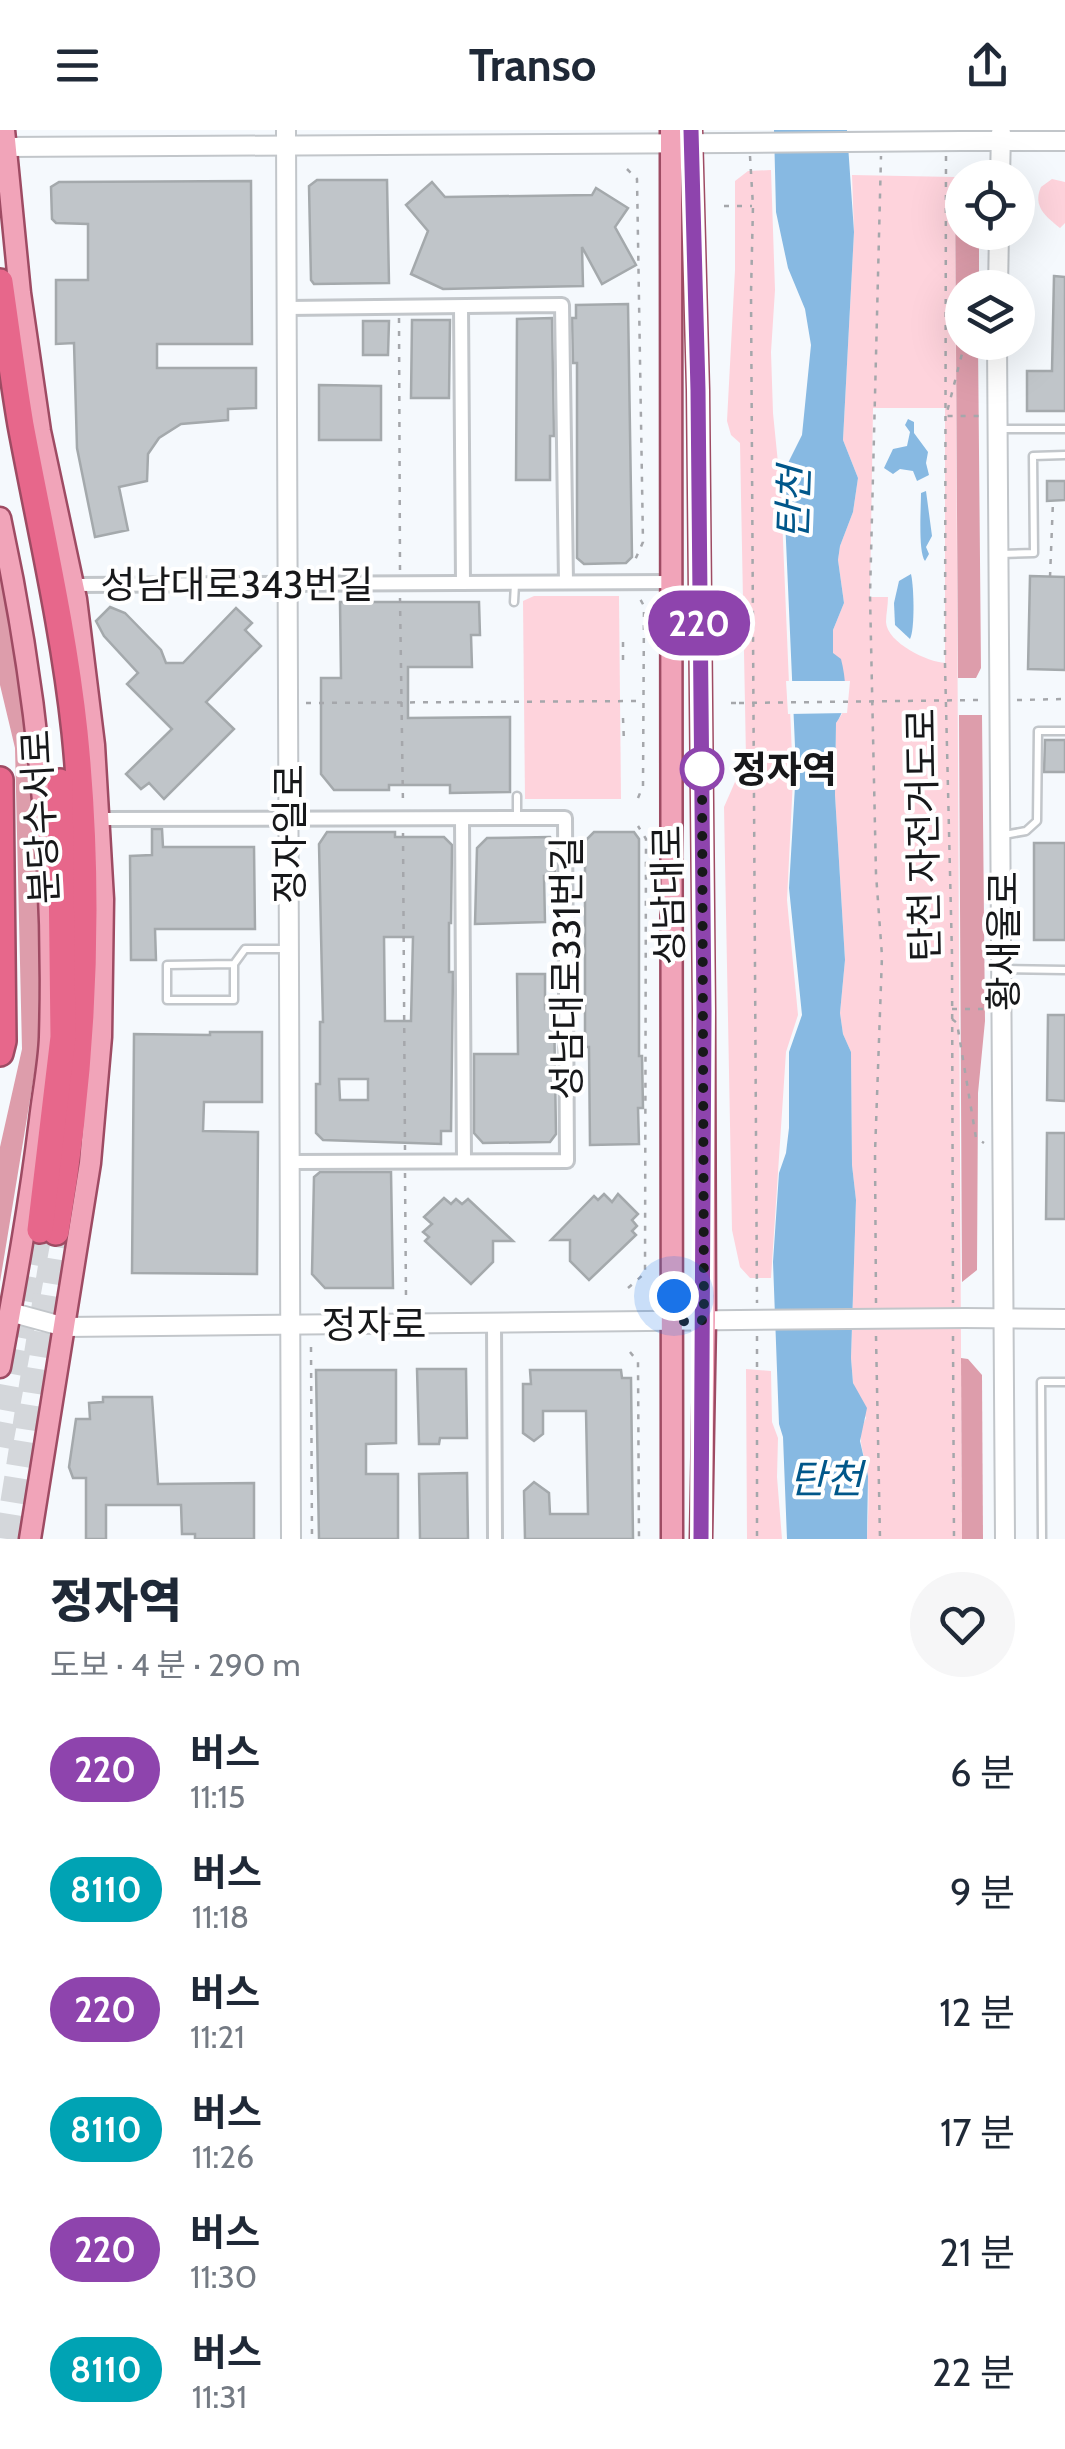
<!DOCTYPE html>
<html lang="ko">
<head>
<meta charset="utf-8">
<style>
	:root { --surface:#fff; --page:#f6f6f7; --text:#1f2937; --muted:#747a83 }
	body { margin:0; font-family:Cabin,"Noto Sans KR",sans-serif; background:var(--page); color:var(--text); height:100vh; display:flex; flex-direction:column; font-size:38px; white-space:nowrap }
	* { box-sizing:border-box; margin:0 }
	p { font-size:32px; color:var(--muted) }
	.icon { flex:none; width:55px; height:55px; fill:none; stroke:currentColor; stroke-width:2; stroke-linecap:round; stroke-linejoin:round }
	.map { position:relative; height:1409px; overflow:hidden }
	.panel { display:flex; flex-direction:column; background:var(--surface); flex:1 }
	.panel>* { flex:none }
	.badge { padding:0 20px; border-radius:32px; font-size:35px; line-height:65px }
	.controls { position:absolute; left:945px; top:30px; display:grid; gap:20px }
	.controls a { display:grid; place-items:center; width:90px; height:90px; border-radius:50%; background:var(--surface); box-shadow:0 10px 40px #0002; font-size:50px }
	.you { position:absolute; width:50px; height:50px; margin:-25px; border:8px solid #fff; border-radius:50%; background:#1a73e8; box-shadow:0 0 0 15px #1a73e833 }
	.map>.badge { position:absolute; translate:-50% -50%; box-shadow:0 0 0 5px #fff }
	.round { display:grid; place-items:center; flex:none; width:105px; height:105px; border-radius:52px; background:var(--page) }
	.head { display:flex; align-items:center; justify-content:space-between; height:170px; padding:0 50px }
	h1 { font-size:48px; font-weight:800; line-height:75px }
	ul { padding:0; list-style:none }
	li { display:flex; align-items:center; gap:30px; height:120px; padding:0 50px }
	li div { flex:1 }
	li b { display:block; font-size:38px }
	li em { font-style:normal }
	li .badge { min-width:110px; font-weight:700; text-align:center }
	header { display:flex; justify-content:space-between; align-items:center; height:130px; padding:0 50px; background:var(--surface); font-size:45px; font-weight:800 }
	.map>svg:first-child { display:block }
	.green { fill:#fed3dc; fill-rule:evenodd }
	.forest { fill:#dd9dab }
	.water { fill:#87b9e2 }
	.pier { fill:#f5f9fd }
	.building { fill:#c0c5c9; stroke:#a4a9ac; stroke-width:2.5; fill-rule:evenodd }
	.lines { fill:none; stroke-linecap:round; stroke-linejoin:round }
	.highway-tunnel { stroke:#d4d7db; stroke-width:25; stroke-dasharray:25 12; stroke-linecap:butt }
	.lane-casing { stroke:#c2c6ca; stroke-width:11 }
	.street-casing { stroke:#c2c6ca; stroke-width:18 }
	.secondary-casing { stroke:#c2c6ca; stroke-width:22 }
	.primary-casing { stroke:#9e4b63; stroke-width:25 }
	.highway-casing { stroke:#9e4b63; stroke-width:30 }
	.path { stroke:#a5a7ab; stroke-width:2.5; stroke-dasharray:5 8; stroke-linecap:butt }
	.lane { stroke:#fff; stroke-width:6 }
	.street { stroke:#fff; stroke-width:12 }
	.secondary { stroke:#fff; stroke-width:18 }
	.primary { stroke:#f1a4b9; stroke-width:20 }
	.highway { stroke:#e7678b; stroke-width:25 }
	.secondary-bridge-casing { stroke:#c2c6ca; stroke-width:22; stroke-linecap:butt }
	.path-bridge { stroke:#a5a7ab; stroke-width:2.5; stroke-dasharray:5 8; stroke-linecap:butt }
	.secondary-bridge { stroke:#fff; stroke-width:18 }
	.line-casing { stroke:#fff; stroke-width:22 }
	.line { stroke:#8e44ad; stroke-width:15 }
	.walk { stroke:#17181a; stroke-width:10; stroke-dasharray:0 18 }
	.stop-dot { fill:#fff; stroke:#8e44ad; stroke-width:5 }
	.labels { text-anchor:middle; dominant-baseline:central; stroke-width:8; stroke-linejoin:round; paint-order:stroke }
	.street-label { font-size:38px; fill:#17181a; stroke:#fff }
	.stop-label { font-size:38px; font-weight:bold; fill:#17181a; stroke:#fff; text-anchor:start }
	.water-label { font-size:40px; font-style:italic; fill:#01578a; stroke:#fff }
</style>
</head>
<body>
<header><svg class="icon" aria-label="menu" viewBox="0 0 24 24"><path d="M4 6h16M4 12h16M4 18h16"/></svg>Transo<svg class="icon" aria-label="share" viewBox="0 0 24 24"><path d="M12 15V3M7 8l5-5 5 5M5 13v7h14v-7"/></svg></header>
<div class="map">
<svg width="1065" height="1409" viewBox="0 0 1065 1409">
	<rect width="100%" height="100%" fill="#f5f9fd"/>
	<g class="green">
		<polygon points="771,40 775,160 771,222 773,283 781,363 793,649 787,770 798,885 786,922 771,1148 750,1148 740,1137 732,1100 724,677 746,627 740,313 731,305 727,291 735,140 735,51 748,41"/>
		<path d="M852,45l103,2 7,1362h-95c1,-19 2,-39 1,-58 0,-24 -15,-40 -2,-63l-13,-35 -2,-25 5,-158 -4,-35 -1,-113 -8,-18 -3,-21 5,-53 -10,-165 1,-72 6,-9 -11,-71 2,-13 11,-27 -6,-43 2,-14 13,-34 5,-34 -15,-38 11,-208zM873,278h72v255c-17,-1 -58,-20 -59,-41 0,-8 2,-16 2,-25h-18z"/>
		<path d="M1052,49l13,3v41l-5,5c-13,-11 -28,-21 -19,-41z"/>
		<polygon points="534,466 619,466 621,669 525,669 523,471"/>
		<polygon points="746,1239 771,1241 772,1292 778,1308 777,1347 782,1409 747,1409"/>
	</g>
	<g class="forest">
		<polygon points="955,47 962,48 962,102 979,103 979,157 962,158 962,212 978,213 981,538 976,548 958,548"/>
		<polygon points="0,431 33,617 40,776 38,921 0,1152 0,1017 22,919 15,618 0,555"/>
		<polygon points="959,585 982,585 985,891 978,963 977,1140 962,1152"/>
		<polygon points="961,1228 968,1229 982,1245 983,1409 962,1409"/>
	</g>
	<g class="water">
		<path d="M774,0h73l7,102 -11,208 15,38 -5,34 -13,34 -2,14 6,43 -11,27v23l8,6c5,20 8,47 -5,64l-1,72 10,165 -5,53 3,21 8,18 1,113 4,35 -5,158 2,25 14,25 -7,33 8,35 -1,63h-80l-4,-102 -4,-13 -6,-162 6,-89 7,-20 3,-25v-76l13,-37 -13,-127 7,-119 -13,-296 19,-38 9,-90 -6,-36 -17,-41 -12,-56z"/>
		<polygon points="908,289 914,292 914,303 928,322 926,333 929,345 917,351 913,341 900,339 893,344 884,338 893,319 907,316 910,302 905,295"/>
		<path d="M926,361l6,45 -6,11 3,7 -4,7c-7,-9 -4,-53 -4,-68z"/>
		<path d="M911,444c3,13 4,55 -1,65l-15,-14 -1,-22 5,-22z"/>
	</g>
	<polygon class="pier" points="786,551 850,551 847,583 788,584"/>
	<g class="building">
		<polygon points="317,50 387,50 389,153 314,154 311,150 309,56"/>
		<polygon points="251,51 252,214 157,214 157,238 256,238 256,278 228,279 228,290 181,294 159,308 148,324 147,351 119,357 128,400 95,407 77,318 74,213 56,214 56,150 88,150 88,94 56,93 52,89 51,57 59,52"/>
		<polygon points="432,52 445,67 592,65 596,58 628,78 615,97 636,135 602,154 582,117 583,156 443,159 411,144 428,101 406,75"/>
		<polygon points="1054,146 1065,147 1065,281 1027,281 1027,241 1052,241"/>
		<polygon points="628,174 632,427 626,433 584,434 577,428 577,233 573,233 572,188 576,188 576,175"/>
		<polygon points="552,188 554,306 550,306 550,350 516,350 517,189"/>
		<polygon points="412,190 450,190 449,268 411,268"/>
		<polygon points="363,191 389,191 388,225 363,225"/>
		<polygon points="319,255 381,256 381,310 319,310"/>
		<polygon points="1047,351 1065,351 1065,370 1047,371"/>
		<polygon points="1030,446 1065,447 1065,540 1028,539"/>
		<polygon points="340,472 479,472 480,505 471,505 472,537 408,537 408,588 510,587 510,662 450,663 450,655 389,655 389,660 334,660 321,644 321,548 341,548"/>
		<polygon points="110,477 125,483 161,520 166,533 183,533 236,478 252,493 245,500 261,516 206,572 234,599 164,669 149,653 141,659 126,644 172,599 127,554 138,543 104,506 96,491"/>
		<polygon points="1045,610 1065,610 1065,642 1044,642"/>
		<polygon points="152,699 162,699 163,717 254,717 255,799 155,799 156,830 131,830 130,726 152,725"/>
		<path d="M327,702h68v5h49l8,8 -1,78h-2v49h4l-2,159h-10v13l-118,-4 -7,-7v-49h4v-62h3l-4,-178zM384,807h29l-2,84h-26zM339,949h29v21h-28z"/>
		<polygon points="594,702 634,702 639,709 639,926 642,926 643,978 638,978 639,1014 590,1015 589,917 585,917 585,711"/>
		<polygon points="550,707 555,714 555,746 544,746 545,792 475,794 477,718 487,708"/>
		<rect x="1034" y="713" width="31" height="97"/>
		<polygon points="517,844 545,844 545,879 554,879 556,1004 550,1012 483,1013 474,1003 474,924 518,924"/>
		<polygon points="1048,885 1065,885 1065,971 1047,970"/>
		<polygon points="210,902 262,902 262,972 204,972 203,1001 258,1002 257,1144 132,1143 134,904 210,905"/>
		<polygon points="1047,1003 1065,1003 1065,1089 1046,1089"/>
		<polygon points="320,1042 391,1042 393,1158 325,1158 312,1144 314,1047"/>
		<polygon points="604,1064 612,1072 618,1064 638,1084 632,1090 637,1096 632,1101 636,1105 589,1150 570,1131 570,1110 551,1110 594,1066 598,1070"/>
		<polygon points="444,1068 451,1074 456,1069 462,1074 468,1069 513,1111 493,1111 493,1132 471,1154 425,1111 429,1107 423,1102 432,1094 424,1087"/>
		<polygon points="417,1239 466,1239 467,1308 440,1308 439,1314 419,1314"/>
		<polygon points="316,1240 396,1240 396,1313 366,1314 366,1344 398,1344 398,1409 319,1409"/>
		<polygon points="530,1240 621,1240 622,1248 631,1248 633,1409 525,1409 524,1361 534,1352 549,1363 550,1384 588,1384 586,1281 543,1281 543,1304 534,1311 523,1303 523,1254 531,1254"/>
		<polygon points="103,1267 152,1267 158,1354 254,1353 254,1409 195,1409 195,1404 182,1404 181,1375 106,1375 106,1409 86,1409 86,1348 73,1348 69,1337 76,1289 90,1289 89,1273 103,1272"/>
		<polygon points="467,1343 468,1409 420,1409 419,1344"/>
	</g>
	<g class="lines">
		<g class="highway-tunnel">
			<polyline points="0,1317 40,1100"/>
			<polyline points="7,1409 56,1102"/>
		</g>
		<defs>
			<g id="lane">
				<polyline points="999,299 1065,299"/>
				<polyline points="1001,424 1034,423 1033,326 1065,325"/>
				<polyline points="514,472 515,454"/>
				<polyline points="517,666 517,687"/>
				<polyline points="1004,705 1026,701 1037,691 1038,601 1065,601"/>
				<polyline points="234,834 167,835 167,870 234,870 234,834 245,819 288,819"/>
				<polyline points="1004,839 1065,840"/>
				<polyline points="1042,1409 1041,1252 1065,1252"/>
			</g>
			<g id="street">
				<polyline points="461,177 463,453"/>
				<polyline points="287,178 562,175 566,452"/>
				<polyline points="74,455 672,452"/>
				<polyline points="99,689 565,688 567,1031 290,1032"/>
				<polyline points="462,689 464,1031"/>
				<polyline points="494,1193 495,1409"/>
			</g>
			<g id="secondary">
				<polyline points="286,0 291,1409"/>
				<polyline points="961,11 1065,11"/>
				<polyline points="5,17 731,13"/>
				<polyline points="1000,48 1001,3"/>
				<polyline points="998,158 999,102"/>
				<polyline points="997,212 1005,1409"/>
				<polyline points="10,1182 65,1197 739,1190"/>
				<polyline points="965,1188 1065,1189"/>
			</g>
			<g id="primary">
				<polyline points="4,0 20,163 40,301 76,469 94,615 103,769 101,907 90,1033 30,1409"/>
				<polyline points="671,0 672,1409"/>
				<polyline points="691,0 698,260 704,881 705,1190 701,1409"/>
				<path d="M0,388c37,170 55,345 50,519 -1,28 -7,56 -10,83 -10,83 -25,165 -40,247"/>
			</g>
			<g id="highway">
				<path d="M0,152c7,48 13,96 21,143 19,102 43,204 54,307 17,166 9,336 -19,500"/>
				<polyline points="0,650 3,911 0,923"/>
				<polyline points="40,1100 63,907 60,652"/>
			</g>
		</defs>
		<use href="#lane" class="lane-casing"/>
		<use href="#street" class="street-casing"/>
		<use href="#secondary" class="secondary-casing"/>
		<use href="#primary" class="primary-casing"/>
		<use href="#highway" class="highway-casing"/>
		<g class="path">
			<polyline points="750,26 753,76 751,163 757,1173"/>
			<polyline points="946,26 945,534 952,825 953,1173"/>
			<polyline points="627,39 637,49 643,412 635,430"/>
			<polyline points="724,76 752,76"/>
			<polyline points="399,188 400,440"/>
			<polyline points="965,212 946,286 982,286"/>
			<polyline points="1050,447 1053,371"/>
			<polyline points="400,468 403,675"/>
			<polyline points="623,530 623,506"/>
			<polyline points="1017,570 1065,569"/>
			<polyline points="306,573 644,571"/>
			<polyline points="731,573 739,573"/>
			<polyline points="623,588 624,612"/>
			<polyline points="638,668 643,656 644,476 639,467"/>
			<polyline points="403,703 405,1020"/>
			<polyline points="952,879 984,879"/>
			<polyline points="952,889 957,893 976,1008 984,1013"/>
			<polyline points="405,1043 406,1167"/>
			<polyline points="628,1158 645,1143 646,709 638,696"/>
			<polyline points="876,1173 875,1023 882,826 876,744 870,465 881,26"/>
			<polyline points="757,1206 757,1409"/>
			<polyline points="876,1206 880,1409"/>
			<polyline points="953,1206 954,1409"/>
			<polyline points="311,1217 312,1409"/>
			<polyline points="630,1222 638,1232 639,1409"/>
		</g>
		<use href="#lane" class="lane"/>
		<use href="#street" class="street"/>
		<use href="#secondary" class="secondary"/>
		<use href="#primary" class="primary"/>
		<use href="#highway" class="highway"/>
		<defs>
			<g id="secondary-bridge">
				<polyline points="731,13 961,11"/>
				<polyline points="739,1190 965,1188"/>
			</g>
		</defs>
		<use href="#secondary-bridge" class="secondary-bridge-casing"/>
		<polyline class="path-bridge" points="739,573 981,570"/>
		<use href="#secondary-bridge" class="secondary-bridge"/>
	</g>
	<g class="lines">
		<defs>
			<polyline id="line" points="691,0 698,260 704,881 701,1409"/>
		</defs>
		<use href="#line" class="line-casing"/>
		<use href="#line" class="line"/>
		<polyline class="walk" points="674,1166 674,1192 704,1190 702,639"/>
	</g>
	<circle class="stop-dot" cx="702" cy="639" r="20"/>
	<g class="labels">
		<g class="street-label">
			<text x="237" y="454">성남대로343번길</text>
			<text transform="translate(40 687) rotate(-93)">분당수서로</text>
			<text transform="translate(289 704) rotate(-90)">정자일로</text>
			<text transform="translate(923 705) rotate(-91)">탄천 자전거도로</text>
			<text transform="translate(668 765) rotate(-91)">성남대로</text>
			<text transform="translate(1003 811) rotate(-90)">황새울로</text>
			<text transform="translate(566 838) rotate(-90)">성남대로331번길</text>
			<text x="374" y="1194">정자로</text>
		</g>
		<g class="stop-label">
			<text x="732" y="639">정자역</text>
		</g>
		<g class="water-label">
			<text transform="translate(793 373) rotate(-88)">탄천</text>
			<text x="826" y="1348">탄천</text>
		</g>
	</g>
</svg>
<div class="controls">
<a><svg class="icon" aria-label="locate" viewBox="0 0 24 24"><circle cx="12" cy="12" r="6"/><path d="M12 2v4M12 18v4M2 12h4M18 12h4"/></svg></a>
<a><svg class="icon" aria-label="layers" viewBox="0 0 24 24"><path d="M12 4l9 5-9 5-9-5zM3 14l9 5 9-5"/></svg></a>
</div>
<div class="you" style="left:674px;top:1166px"></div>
<b class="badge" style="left:699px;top:493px;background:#8e44ad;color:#fff">220</b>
</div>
<section class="panel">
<div class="head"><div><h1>정자역</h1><p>도보 · 4 분 · 290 m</p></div><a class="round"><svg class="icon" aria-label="heart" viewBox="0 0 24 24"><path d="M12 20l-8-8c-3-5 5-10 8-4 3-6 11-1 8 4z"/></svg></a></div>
<ul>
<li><span class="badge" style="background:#8e44ad;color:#fff">220</span><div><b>버스</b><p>11:15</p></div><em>6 분</em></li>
<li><span class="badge" style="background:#00a3b4;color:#fff">8110</span><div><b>버스</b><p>11:18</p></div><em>9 분</em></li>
<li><span class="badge" style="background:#8e44ad;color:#fff">220</span><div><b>버스</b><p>11:21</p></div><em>12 분</em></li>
<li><span class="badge" style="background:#00a3b4;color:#fff">8110</span><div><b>버스</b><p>11:26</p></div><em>17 분</em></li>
<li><span class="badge" style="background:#8e44ad;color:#fff">220</span><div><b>버스</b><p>11:30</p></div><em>21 분</em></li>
<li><span class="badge" style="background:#00a3b4;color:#fff">8110</span><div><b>버스</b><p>11:31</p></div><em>22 분</em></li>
</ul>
</section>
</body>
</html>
